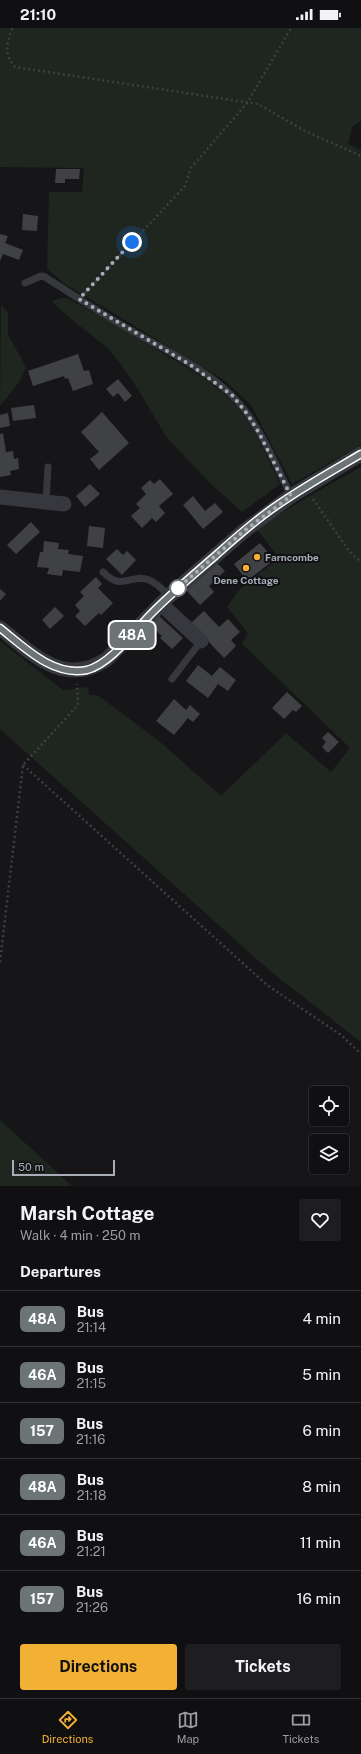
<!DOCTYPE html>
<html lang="en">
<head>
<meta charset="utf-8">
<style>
	:root { --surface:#101012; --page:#1e1e20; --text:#f1f3f6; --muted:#9c9d9f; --line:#303032; --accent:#f2b134 }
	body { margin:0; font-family:"Public Sans",sans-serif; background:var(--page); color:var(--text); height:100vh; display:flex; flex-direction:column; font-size:15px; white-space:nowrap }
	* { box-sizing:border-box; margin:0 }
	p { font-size:13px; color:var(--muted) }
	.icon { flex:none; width:22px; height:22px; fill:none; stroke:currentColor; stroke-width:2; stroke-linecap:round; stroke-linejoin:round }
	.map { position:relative; height:1158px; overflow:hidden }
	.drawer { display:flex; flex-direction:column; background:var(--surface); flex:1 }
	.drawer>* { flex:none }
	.badge { padding:0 8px; border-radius:6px; font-size:14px; line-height:26px }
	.buttons { position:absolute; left:309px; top:1058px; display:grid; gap:8px }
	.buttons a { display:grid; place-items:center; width:40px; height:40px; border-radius:4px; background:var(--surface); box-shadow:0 1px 3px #0004,0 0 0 1px var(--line); font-size:20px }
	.scale { position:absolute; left:12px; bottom:10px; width:103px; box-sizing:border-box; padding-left:4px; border:2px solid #a8adb8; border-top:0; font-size:11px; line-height:14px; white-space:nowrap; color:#a8adb8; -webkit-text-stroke:3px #111113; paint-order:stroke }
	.you { position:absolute; width:20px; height:20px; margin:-10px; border:3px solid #fff; border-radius:50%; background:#1a73e8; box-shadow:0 0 0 6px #1a73e833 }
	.map>.badge { position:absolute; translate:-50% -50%; box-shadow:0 0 0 2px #fff }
	h2 { padding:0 20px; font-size:15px; line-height:36px }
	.round { display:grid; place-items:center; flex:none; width:42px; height:42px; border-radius:4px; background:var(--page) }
	.overview { display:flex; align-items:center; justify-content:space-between; height:68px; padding:0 20px }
	h1 { font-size:19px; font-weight:700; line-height:30px }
	.action { display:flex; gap:8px; margin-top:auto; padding:8px 20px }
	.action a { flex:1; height:46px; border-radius:4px; background:var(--accent); color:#111; font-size:16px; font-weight:700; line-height:46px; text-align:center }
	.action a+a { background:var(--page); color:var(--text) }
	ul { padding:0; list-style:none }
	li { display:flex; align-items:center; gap:12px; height:56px; padding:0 20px; border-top:1px solid var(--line) }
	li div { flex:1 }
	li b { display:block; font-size:15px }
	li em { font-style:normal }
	li .badge { min-width:44px; font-weight:700; text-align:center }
	.status { display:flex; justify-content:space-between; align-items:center; height:28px; padding:0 20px; background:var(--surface); direction:ltr }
	.status svg { height:11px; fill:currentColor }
	.tab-bar { display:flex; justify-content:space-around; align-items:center; height:56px; border-top:1px solid var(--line); background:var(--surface); font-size:11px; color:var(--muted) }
	.tab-bar a { display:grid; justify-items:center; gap:2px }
	.tab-bar .selected { color:var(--accent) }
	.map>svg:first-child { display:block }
	.green { fill:#1e261f }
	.building { fill:#404145 }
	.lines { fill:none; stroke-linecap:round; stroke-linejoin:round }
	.path { stroke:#3d3f44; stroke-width:2.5; stroke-dasharray:2 3; stroke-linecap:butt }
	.lane { stroke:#37383d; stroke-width:7 }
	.street { stroke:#37383d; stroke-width:15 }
	.line-casing { stroke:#fff; stroke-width:9 }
	.line { stroke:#6c7476; stroke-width:6 }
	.walk { stroke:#a8adb8; stroke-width:4; stroke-dasharray:0 7.2 }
	.poi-dot { fill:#f2b134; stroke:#111113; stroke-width:1.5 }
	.stop-dot { fill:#fff; stroke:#6c7476; stroke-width:2 }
	.labels { text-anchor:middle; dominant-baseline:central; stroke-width:4; stroke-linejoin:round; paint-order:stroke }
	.poi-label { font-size:10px; font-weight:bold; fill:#a8adb8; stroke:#111113; text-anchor:start }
</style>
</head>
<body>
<div class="status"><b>21:10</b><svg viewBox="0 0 49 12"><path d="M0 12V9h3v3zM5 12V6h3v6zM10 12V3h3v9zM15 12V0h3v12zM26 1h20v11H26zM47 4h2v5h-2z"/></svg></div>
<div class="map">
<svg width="361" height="1158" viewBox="0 0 361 1158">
	<rect width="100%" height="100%" fill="#161618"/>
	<g class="green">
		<polygon points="0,0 361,0 361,93 352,99 348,116 361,122 361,417 292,456 251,377 224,352 65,256 47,241 49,164 82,164 84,140 0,139"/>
		<path d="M61,270h6c31,17 63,36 94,54 27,16 55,31 76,55 18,20 31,52 43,77l-38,28 -30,-27 -45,-47 -34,-57 -24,-32 -33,-26 -25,-22z"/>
		<polygon points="1,277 8,285 8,307 26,339 20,353 0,378"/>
		<polygon points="361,439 361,1014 270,943 0,701 0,613 63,662 88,659 89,667 96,667 103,671 159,713 221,768 286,705 331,744 350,720 242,616 248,605 227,579 240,561 279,530 256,500 323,460"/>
		<polygon points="0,1092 72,1158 0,1158"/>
	</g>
	<g class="building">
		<polygon points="56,141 80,141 79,151 65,151 65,155 55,155"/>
		<polygon points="23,186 38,188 37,203 22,202"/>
		<polygon points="0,206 8,208 5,215 23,222 19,232 3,226 0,233"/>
		<polygon points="78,326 84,343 89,342 93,356 73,363 68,350 65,351 64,348 33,358 28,343"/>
		<polygon points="118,351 132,368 125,374 118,365 113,369 106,361"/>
		<polygon points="34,377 36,390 13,393 11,380"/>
		<polygon points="102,384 129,415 99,442 90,431 99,424 81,404"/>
		<polygon points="8,385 10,398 0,400 0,387"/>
		<polygon points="3,405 6,424 13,423 14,431 18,430 19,441 10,443 11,447 0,449 0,406"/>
		<polygon points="160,451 173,466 159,478 165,485 156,494 152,490 142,500 131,488 140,480 136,476 146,466 141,460 150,452 154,456"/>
		<polygon points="90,456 100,466 85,479 76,468"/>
		<polygon points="193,468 205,483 215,475 223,484 203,501 183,477"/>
		<polygon points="31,494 40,504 16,526 7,517"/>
		<polygon points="89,498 105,500 103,520 87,518"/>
		<polygon points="44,513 59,515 58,521 69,522 68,526 83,528 80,544 63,542 62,548 47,546 49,540 37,539 40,524 43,524"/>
		<polygon points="260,515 270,527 267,530 270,535 247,553 234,536"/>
		<polygon points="117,521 123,527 127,523 136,532 122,547 106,531"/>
		<polygon points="215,533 225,543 209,558 214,564 200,577 185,561"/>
		<polygon points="96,549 102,556 98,560 113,575 101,587 99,585 85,598 75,588 80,583 75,577 84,568 80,564"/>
		<polygon points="0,561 6,566 0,573"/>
		<polygon points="55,579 64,588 50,601 42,592"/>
		<polygon points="204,583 219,599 228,591 240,604 231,612 236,618 224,630 191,595"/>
		<polygon points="158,587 183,610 172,621 160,610 162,608 149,597"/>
		<polygon points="198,637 212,648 220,639 236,652 228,663 218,656 208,670 186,653"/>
		<polygon points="287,664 302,678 296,684 293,682 284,691 272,680"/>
		<polygon points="174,671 186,682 190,677 200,686 193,694 188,690 174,707 156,693"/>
		<polygon points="328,704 339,714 328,725 322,719 326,714 322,710"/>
	</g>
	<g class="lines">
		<g class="path">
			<path d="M12,0c-5,16 -9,25 3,39l243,37 47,27 56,25"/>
			<polyline points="85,265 185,158 191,140 247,75 291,0"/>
			<polyline points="313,471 349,523 361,534"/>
			<polyline points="23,737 267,957 341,1007 361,1026"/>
			<polyline points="0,934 23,737 78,677 77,656"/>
		</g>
		<g class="lane">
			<path d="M25,255l16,-7 4,1c25,16 49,32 75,47 40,24 88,44 119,79 21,24 38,64 52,93"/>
			<polyline points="46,474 48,439"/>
			<path d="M103,544c19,20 28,1 46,8 8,3 14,10 20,16"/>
			<polyline points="172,651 201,613"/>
		</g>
		<g class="street">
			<polyline points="0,469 64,476"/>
			<polyline points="161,576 201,613"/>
			<path d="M0,600c33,26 64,60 107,31l62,-63 75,-65 47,-35 70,-42"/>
		</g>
	</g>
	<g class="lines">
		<defs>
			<path id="line" d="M0,600c24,19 53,49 87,42 23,-6 45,-36 61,-53 21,-22 44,-41 67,-61 19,-17 39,-35 61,-50 27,-19 56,-35 85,-52"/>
		</defs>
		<use href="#line" class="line-casing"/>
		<use href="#line" class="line"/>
		<polyline class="walk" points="132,214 79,271 189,336 232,367 248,387 259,405 291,468 244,503 178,560"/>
	</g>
	<g class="poi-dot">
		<circle cx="257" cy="529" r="4"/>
		<circle cx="246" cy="540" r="4"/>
	</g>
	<circle class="stop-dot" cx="178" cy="560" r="8"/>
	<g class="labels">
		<g class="poi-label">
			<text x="265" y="529">Farncombe</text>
			<text x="246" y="552" text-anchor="middle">Dene Cottage</text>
		</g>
	</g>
</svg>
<div class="buttons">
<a><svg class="icon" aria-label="locate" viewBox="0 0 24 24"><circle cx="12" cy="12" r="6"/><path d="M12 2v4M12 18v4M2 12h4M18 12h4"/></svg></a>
<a><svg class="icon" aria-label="layers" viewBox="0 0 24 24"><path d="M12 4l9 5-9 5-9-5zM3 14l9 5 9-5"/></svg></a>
</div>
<div class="scale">50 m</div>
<div class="you" style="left:132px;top:214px"></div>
<b class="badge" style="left:132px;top:607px;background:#6c7476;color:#fff">48A</b>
</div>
<section class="drawer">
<div class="overview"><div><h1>Marsh Cottage</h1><p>Walk · 4 min · 250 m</p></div><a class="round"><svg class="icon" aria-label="heart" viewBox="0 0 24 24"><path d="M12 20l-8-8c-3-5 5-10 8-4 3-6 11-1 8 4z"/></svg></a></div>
<h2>Departures</h2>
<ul>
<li><span class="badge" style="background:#6c7476;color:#fff">48A</span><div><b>Bus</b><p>21:14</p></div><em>4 min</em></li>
<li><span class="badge" style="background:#6c7476;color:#fff">46A</span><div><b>Bus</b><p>21:15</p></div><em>5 min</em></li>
<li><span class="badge" style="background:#6c7476;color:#fff">157</span><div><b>Bus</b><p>21:16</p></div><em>6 min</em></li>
<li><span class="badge" style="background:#6c7476;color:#fff">48A</span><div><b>Bus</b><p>21:18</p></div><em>8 min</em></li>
<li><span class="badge" style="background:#6c7476;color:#fff">46A</span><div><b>Bus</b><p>21:21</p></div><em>11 min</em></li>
<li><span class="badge" style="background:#6c7476;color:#fff">157</span><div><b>Bus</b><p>21:26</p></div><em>16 min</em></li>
</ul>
<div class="action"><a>Directions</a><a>Tickets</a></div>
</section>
<nav class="tab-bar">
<a class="selected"><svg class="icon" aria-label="directions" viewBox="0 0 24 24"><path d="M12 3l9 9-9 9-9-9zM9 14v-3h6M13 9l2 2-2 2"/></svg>Directions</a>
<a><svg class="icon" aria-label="map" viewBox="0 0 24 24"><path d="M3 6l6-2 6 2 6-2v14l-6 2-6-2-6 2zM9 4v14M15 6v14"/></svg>Map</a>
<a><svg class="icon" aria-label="tickets" viewBox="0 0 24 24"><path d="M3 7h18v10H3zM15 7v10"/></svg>Tickets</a>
</nav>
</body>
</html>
